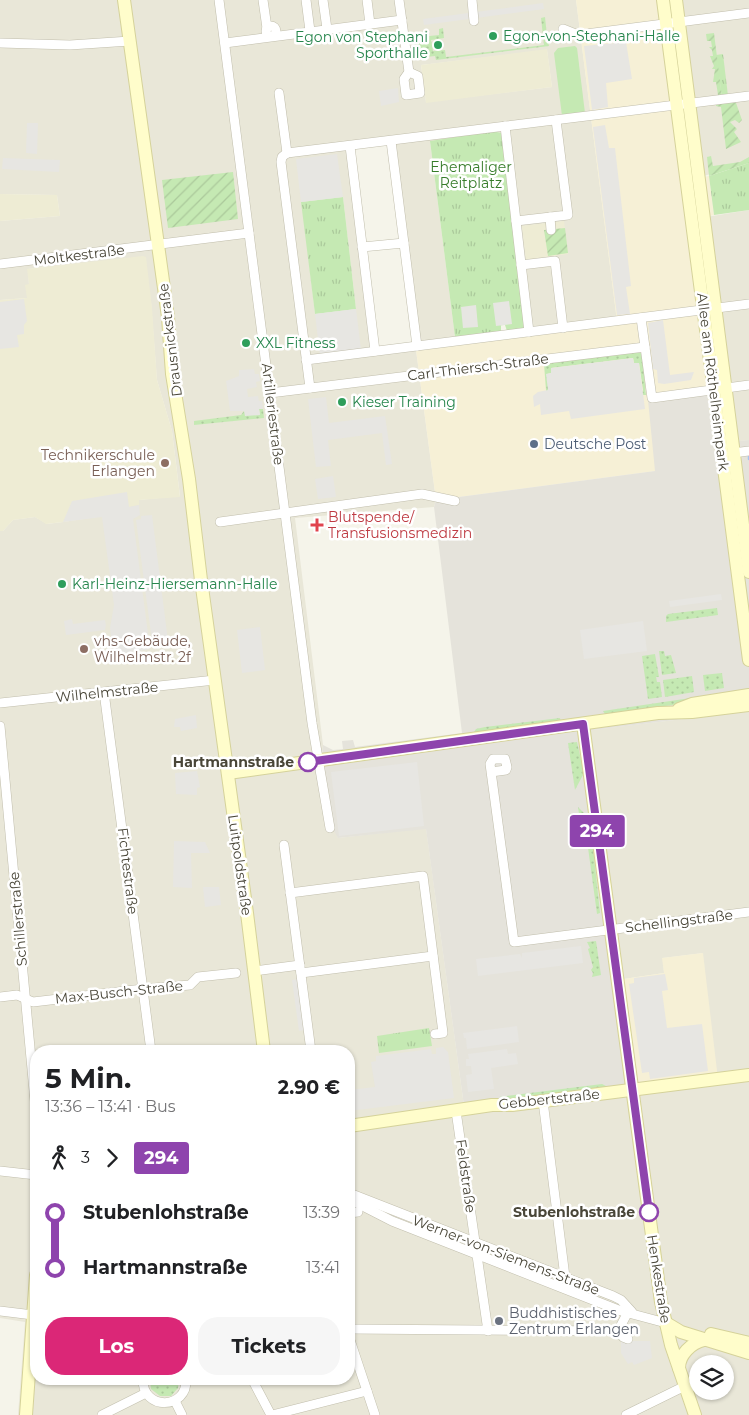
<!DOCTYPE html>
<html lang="de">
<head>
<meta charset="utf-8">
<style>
	:root { --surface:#fff; --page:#f6f6f6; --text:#202124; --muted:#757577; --accent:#db2777 }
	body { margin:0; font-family:Montserrat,sans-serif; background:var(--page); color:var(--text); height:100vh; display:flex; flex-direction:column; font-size:19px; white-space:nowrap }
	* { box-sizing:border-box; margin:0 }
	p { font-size:16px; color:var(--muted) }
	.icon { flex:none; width:28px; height:28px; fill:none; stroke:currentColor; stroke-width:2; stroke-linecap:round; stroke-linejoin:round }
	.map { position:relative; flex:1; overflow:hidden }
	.drawer { position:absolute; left:30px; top:1045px; width:325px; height:340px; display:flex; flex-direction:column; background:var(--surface); border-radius:20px; box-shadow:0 1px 4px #0004 }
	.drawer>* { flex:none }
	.badge { padding:0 10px; border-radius:4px; font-size:18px; line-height:32px }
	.buttons { position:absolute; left:689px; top:1355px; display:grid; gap:10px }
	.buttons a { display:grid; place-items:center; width:45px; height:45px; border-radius:50%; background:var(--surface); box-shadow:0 1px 4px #0004; font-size:25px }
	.map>.badge { position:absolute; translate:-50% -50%; box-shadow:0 0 0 2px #fff }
	.legs { display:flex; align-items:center; gap:8px; height:55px; padding:0 15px; font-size:16px }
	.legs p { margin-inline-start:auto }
	.overview { display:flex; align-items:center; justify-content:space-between; height:85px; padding:0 15px }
	h1 { font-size:28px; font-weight:700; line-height:38px }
	.action { display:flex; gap:10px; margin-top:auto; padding:10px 15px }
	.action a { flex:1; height:58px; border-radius:20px; background:var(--accent); color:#fff; font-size:20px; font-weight:700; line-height:58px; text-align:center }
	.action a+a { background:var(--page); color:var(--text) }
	ul { padding:0 15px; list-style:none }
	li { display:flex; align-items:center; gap:18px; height:55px; font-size:19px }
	li i { display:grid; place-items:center; width:8px; height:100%; margin:0 6px; background:currentColor }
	li i::after { content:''; width:12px; height:12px; margin:-6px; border:4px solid; border-radius:50%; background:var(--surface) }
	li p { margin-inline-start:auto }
	li:first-child i { background:linear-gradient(#0000 50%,currentColor 0) }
	li:last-child i { background:linear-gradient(currentColor 50%,#0000 0) }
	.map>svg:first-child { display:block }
	.residential { fill:#e9e7d8; fill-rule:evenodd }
	.commercial { fill:#f6f0d6 }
	.industrial { fill:#e5e3db }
	.education { fill:#eeecd4 }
	.grass { fill:url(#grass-dots) }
	.park { fill:url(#park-tufts) }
	.garden { fill:url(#garden-furrows) }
	.pitch { fill:#c5e9b3 }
	.parking { fill:#e7e6e2 }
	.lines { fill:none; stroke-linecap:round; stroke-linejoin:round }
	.stream { stroke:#a7c3f1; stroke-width:2.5 }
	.street-casing { stroke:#c1beac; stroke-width:10 }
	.secondary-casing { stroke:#d5d29a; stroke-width:14 }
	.street { stroke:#fff; stroke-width:9 }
	.secondary { stroke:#fffdcb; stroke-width:12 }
	.line-1-casing { stroke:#fff; stroke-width:11 }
	.line-1 { stroke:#8e44ad; stroke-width:8 }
	.leisure-dot { fill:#2e9e5b; stroke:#fff; stroke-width:2 }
	.service-dot { fill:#5c6f8a; stroke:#fff; stroke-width:2 }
	.education-dot { fill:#8d6e63; stroke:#fff; stroke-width:2 }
	.health-dot { fill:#e0444e; stroke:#fff; stroke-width:2 }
	.stop-1-dot { fill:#fff; stroke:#8e44ad; stroke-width:2.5 }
	.worship-dot { fill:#6b7280; stroke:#fff; stroke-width:2 }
	.labels { text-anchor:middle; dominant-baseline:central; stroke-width:5; stroke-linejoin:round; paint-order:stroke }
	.leisure-label { font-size:14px; fill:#27864d; stroke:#fff; text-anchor:start }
	.park-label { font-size:14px; fill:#377c2a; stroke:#fff }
	.street-label { font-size:14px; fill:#494638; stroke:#fff }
	.service-label { font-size:14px; fill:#4e5e75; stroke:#fff; text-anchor:start }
	.education-label { font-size:14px; fill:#785e54; stroke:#fff; text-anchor:end }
	.health-label { font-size:14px; fill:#be3a42; stroke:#fff; text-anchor:start }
	.stop-label { font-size:14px; font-weight:bold; fill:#494638; stroke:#fff; text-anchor:end }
	.worship-label { font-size:14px; fill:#5b616d; stroke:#fff; text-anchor:start }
</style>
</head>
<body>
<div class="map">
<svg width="749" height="1415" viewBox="0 0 749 1415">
	<defs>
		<pattern id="grass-dots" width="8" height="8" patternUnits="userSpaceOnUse" patternTransform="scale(1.25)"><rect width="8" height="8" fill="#c5e9b3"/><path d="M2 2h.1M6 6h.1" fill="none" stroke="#abc99b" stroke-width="1.8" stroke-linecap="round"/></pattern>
		<pattern id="park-tufts" width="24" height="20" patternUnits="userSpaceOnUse" patternTransform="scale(1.25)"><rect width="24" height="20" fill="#c5e9b3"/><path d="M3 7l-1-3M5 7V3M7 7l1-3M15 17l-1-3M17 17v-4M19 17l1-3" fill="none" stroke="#abc99b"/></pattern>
		<pattern id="garden-furrows" width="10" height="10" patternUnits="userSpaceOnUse" patternTransform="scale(1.25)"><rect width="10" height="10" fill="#c5e9b3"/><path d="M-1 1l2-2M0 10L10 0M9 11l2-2" fill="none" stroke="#abc99b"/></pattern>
	</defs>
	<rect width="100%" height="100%" fill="#f5f4ea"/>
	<g class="residential">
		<path d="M0,0h576l41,321 -88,11 -99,-191 25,196 -39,13 20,150 -2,7 -139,11 28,227 -1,16 16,77 88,-10 38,278 239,-153 -40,5 1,15 -47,7 -33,-249 165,-20v704h-731l7,-93 -25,-4v-787h3l10,-11 22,-3 12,7 16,-2 66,-10v-5l10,-7 41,-4 -8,-65 -15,-51 -6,-78 -58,-40 -65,7 1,16 -2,13 -27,2v-79l60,-5 -3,-21 -57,-1zM547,50l5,37 -126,15 -5,-37zM388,145l26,199 -38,5 -24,-200zM343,197l13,112 -41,5 -13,-112zM36,1051h313v328h-313zM698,1364h27v27h-27z"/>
		<polygon points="670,0 749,0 749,163 693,179"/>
		<polygon points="749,210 749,440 728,442 700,218"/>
	</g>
	<g class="commercial">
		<polygon points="576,0 670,0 693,179 709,176 714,215 701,218 722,389 655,471 436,500 416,350 617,321"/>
		<polygon points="703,953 718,1079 631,1089 617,980 664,973 662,958"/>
	</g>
	<polygon class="industrial" points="722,389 728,442 749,440 749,711 585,731 631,1089 464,1106 426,829 338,838 330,823 322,761 323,745 333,750 343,749 342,741 353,740 355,747 462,733 434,507 436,500 655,471 648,400"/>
	<g class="education">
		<polygon points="547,49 552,87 426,103 421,65"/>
		<polygon points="0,194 57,195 60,216 0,221"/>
		<polygon points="564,221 568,254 526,260 522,226"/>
		<polygon points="143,256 146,257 152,308 157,380 172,431 180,497 139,500 139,505 129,507 129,512 63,522 46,524 35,517 13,520 3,531 0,531 0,300 27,298 25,285 29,284 27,269"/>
	</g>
	<g class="grass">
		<polygon points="545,17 547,36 545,37 545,42 548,42 549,46 436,60 435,56 417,58 414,32 419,32 420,37 439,35 439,29 443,28 444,38 431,40 433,51 445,50 446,57 544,45 541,18"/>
		<polygon points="639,352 642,354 646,395 641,395 643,390 639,363 634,363 633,358 551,368 551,373 547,374 550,402 547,403 544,364"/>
		<polygon points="259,409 263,409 264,418 194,425 194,421 241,415 244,411 260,414"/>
		<polygon points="717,608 718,615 666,622 666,616 668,614"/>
		<polygon points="659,651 664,651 665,656 671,655 676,673 662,675"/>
		<polygon points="655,654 659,677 656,677 657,682 660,682 662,697 648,699 642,656"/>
		<polygon points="722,673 724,688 705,691 703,675"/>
		<polygon points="692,676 694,692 665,697 663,680"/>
		<polygon points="704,696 680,704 605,714 603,711"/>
		<polygon points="560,718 561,722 472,735 476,729 485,727"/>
		<polygon points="577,742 584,773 575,790 568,743"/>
		<polygon points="578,807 590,819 600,913 597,914 584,818 579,814"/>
		<polygon points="596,941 601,975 592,977 593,973 591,970 593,967 588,949 590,948 587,942"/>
		<polygon points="602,1084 608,1087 515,1100 499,1097"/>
		<polygon points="150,1379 179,1379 178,1388 171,1396 160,1396 151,1389"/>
	</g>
	<g class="park">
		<polygon points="723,54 728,96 722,97 716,55"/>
		<polygon points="493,131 501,133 503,135 525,328 507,331 505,325 512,324 496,326 501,325 501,333 455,337 430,141"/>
		<polygon points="749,163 749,210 714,215 709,176"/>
		<polygon points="343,197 356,309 315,314 301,202"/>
		<polygon points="429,1028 432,1046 379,1053 377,1036"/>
	</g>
	<g class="garden">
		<polygon points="714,33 722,97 715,98 718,95 716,82 713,82 715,69 712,69 714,66 710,56 713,56 712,50 709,47 712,47 711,41 707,41 706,34"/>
		<polygon points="735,100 742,120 739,123 735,120 730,122 737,129 734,132 741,142 726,149 721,107 716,106 716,102"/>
		<polygon points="711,156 713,166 740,162 749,157 749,163 709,176 707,157"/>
		<polygon points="233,172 238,219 168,228 162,180"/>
		<polygon points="565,228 568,253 548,256 544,230"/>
	</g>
	<polygon class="pitch" points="575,46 577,48 585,113 562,116 554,53 558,48"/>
	<g class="parking">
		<polygon points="543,3 544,9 424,25 423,19"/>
		<polygon points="626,42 632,79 606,83 608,107 592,110 584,46"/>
		<polygon points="398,88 399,102 381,106 379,91"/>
		<polygon points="27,123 38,123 37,154 26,153"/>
		<polygon points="605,125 609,148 615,148 631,286 626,287 630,314 617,315 593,127"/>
		<polygon points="337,154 343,197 301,202 296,159"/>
		<polygon points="3,158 60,160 59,172 2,169"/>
		<polygon points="24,299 27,321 24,325 24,334 17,335 19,347 0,349 0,302"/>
		<polygon points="509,301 512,324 496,326 493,303"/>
		<polygon points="476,305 478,327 463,328 461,307"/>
		<polygon points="356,309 361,350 320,355 315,314"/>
		<polygon points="663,320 670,375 694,372 691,380 664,384 658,383 657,370 653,369 648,323"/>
		<polygon points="633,358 634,363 639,363 645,409 571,419 569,411 541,415 540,404 534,407 533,396 538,392 548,390 546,374 551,373 551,368"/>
		<polygon points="254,369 255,374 259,374 260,381 256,382 257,387 247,389 248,397 258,396 259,401 262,401 263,409 259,409 260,415 245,416 244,411 230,411 226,381 239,376 239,370"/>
		<polygon points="326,397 329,423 385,416 392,464 386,465 382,433 328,440 331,466 316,467 308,399"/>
		<polygon points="333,476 336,497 318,499 315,479"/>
		<polygon points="127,492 129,507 139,505 140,515 133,519 150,649 113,655 110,628 114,605 102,517 63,522 72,501"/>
		<polygon points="152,515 168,641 164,642 165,647 153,649 136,520 141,519 141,516"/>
		<polygon points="721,594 722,600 670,607 669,601"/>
		<polygon points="72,619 73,624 105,620 106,625 105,630 66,635 64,621"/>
		<polygon points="643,621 647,651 584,659 580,630"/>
		<polygon points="260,627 265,670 242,673 237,630"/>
		<polygon points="196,715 197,728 181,731 180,727 174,727 175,719"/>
		<polygon points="417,762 424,826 339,836 331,772"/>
		<polygon points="197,771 200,787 197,788 197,795 176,794 175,773"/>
		<polygon points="174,841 205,842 210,853 191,853 192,888 173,887"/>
		<polygon points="203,887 219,887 221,905 205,907"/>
		<polygon points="581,946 583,963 478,976 476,959 520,954 522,958 522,953"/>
		<polygon points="665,974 668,990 662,991 667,1028 702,1024 708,1071 650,1079 649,1072 642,1073 629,984 634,983 634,978"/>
		<polygon points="298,979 305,1030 299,1031 292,980"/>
		<polygon points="517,1026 519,1042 467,1049 466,1038 464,1038 463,1033"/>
		<polygon points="443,1047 448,1052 454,1098 349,1111 349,1090 375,1087 371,1062 376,1061 376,1056 431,1049 432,1054 436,1054 436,1048"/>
		<polygon points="507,1049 508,1054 516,1053 518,1064 491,1068 494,1089 468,1092 466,1075 472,1074 471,1066 466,1066 466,1059 469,1059 468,1054"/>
		<polygon points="621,1341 650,1341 652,1358 634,1365 632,1362 628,1364 621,1353"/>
	</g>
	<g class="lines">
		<polyline class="stream" points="749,456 749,459"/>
		<defs>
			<g id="street">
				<polyline points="219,0 312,723 330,828"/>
				<polyline points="263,0 267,28"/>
				<polyline points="306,0 310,31"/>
				<polyline points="323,0 327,29"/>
				<polyline points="367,0 370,24"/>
				<polyline points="399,0 409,72"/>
				<polyline points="472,0 474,21"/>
				<circle cx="271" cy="31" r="5"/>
				<polyline points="563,29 578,35 749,13"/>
				<polyline points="0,43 70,45 130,41"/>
				<polyline points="225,43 402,20"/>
				<polygon points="409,72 418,76 420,93 406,95 404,79"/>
				<polyline points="279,93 287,153"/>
				<polyline points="505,126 516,221 568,215 556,120"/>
				<polyline points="391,141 417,346"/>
				<polyline points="350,146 375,351"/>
				<polyline points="287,153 749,96"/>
				<polyline points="287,153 282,157 281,162 310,388"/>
				<polyline points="550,217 551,230"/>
				<polyline points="516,221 529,332"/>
				<polyline points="362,247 404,243"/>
				<polyline points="0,264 249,233"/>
				<polyline points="521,265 555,261 563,328"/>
				<polyline points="641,318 652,398 749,385"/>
				<polyline points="306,360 749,304"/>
				<polyline points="270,393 645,347"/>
				<polyline points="733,453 749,451"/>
				<polyline points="220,522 422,494 455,501"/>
				<polyline points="104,692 151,1051"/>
				<polyline points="0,703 215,680"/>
				<polyline points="0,726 36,1112"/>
				<polyline points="491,772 506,770 507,767 505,759 493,759 490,764 514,942 749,912"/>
				<polyline points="284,845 311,1051"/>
				<polyline points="290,893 423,876 443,1033 435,1034"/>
				<polyline points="254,971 300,965"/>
				<polyline points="301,973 433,956"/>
				<polyline points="0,997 17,995 33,1002 143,989 190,985 198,977 236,973"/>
				<polyline points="543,1101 565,1277"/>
				<polyline points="456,1111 488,1331"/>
				<polyline points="0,1171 36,1175"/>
				<polyline points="349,1193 613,1296 621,1300 632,1312"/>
				<polyline points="349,1199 392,1221 621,1311 666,1323"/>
				<polyline points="349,1213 358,1212"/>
				<polyline points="0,1311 33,1315"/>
				<polyline points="349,1329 615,1331 619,1329 628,1312"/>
				<polyline points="618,1330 623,1337 628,1339"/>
				<polyline points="349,1337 375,1415"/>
				<path d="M143,1379c-1,32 45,31 43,0"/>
				<polyline points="252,1379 271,1415"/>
				<polyline points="175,1401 182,1415"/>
				<polyline points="102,1415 146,1393"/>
				<polyline points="272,1415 367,1391"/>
				<polyline points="626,1415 685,1386"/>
			</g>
			<g id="secondary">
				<polyline points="124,0 168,317 172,374 189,479 201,580 247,913 264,1051"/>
				<polyline points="663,0 749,660"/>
				<polyline points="676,0 749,572"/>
				<polyline points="679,709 692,704 749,695"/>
				<polyline points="583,724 661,1302 671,1345 695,1415"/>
				<polyline points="228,773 658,713 692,712 749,705"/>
				<polyline points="349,1126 492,1105 512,1105 749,1075"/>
				<polyline points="666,1323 681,1332 749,1353"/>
				<polyline points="711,1334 749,1343"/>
				<path d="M679,1368c0,-13 12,-25 25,-28"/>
				<polyline points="26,1415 36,1275"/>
			</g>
		</defs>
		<use href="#street" class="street-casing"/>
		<use href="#secondary" class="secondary-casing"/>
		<use href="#street" class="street"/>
		<use href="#secondary" class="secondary"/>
	</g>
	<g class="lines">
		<defs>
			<polyline id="line-1" points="308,762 583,724 649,1212"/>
		</defs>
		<use href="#line-1" class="line-1-casing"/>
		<use href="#line-1" class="line-1"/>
	</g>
	<g class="leisure-dot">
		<circle cx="493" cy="36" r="5"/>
		<circle cx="438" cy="45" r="5"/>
		<circle cx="246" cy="343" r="5"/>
		<circle cx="342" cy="402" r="5"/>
		<circle cx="62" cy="584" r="5"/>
	</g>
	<circle class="service-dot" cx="534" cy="444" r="5"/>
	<g class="education-dot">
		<circle cx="165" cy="463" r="5"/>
		<circle cx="84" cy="649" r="5"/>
	</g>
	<path class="health-dot" d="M314.5 517.5h5v5h5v5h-5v5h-5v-5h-5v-5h5z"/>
	<g class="stop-1-dot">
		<circle cx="308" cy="762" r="9"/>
		<circle cx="649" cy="1212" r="9"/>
	</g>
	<circle class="worship-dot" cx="499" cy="1321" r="5"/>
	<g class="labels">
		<g class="leisure-label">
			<text x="503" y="36">Egon-von-Stephani-Halle</text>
			<text x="428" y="37" text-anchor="end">Egon von Stephani<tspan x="428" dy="16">Sporthalle</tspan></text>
			<text x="256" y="343">XXL Fitness</text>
			<text x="352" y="402">Kieser Training</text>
			<text x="72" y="584">Karl-Heinz-Hiersemann-Halle</text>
		</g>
		<g class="park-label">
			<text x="471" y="167">Ehemaliger<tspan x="471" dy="16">Reitplatz</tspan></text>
		</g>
		<g class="street-label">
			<text transform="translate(79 255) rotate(-7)">Moltkestraße</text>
			<text transform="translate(170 340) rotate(-97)">Drausnickstraße</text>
			<text transform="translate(478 367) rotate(-7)">Carl-Thiersch-Straße</text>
			<text transform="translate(713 382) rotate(83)">Allee am Röthelheimpark</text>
			<text transform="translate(273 414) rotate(83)">Artilleriestraße</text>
			<text transform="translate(107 692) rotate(-6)">Wilhelmstraße</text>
			<text transform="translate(240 865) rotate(82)">Luitpoldstraße</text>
			<text transform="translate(128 871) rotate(83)">Fichtestraße</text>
			<text transform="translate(18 919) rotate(-95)">Schillerstraße</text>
			<text transform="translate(679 921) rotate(-7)">Schellingstraße</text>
			<text transform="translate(119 992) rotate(-6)">Max-Busch-Straße</text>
			<text transform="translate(549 1099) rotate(-6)">Gebbertstraße</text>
			<text transform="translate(466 1176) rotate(82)">Feldstraße</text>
			<text transform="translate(506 1255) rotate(21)">Werner-von-Siemens-Straße</text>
			<text transform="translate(659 1279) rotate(81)">Henkestraße</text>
		</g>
		<g class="service-label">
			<text x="544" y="444">Deutsche Post</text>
		</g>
		<g class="education-label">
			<text x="155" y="455">Technikerschule<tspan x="155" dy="16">Erlangen</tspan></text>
			<text x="94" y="641" text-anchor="start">vhs-Gebäude,<tspan x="94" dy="16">Wilhelmstr. 2f</tspan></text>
		</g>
		<g class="health-label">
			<text x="328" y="517">Blutspende/<tspan x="328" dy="16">Transfusionsmedizin</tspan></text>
		</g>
		<g class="stop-label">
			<text x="294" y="762">Hartmannstraße</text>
			<text x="635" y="1212">Stubenlohstraße</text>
		</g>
		<g class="worship-label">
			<text x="509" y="1313">Buddhistisches<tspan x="509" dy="16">Zentrum Erlangen</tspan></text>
		</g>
	</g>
</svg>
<div class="buttons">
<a><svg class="icon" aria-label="layers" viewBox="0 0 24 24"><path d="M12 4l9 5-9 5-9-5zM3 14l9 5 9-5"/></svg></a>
</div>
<b class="badge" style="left:597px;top:831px;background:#8e44ad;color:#fff">294</b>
<section class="drawer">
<div class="overview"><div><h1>5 Min.</h1><p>13:36 – 13:41 · Bus</p></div><b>2.90 €</b></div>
<div class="legs"><svg class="icon" aria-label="walk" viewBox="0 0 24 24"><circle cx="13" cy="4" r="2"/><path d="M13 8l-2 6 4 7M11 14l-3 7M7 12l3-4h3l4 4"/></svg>3<svg class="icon" aria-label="forward" viewBox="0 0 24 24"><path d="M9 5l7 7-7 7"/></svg><b class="badge" style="background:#8e44ad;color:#fff">294</b></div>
<ul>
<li><i style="color:#8e44ad"></i><b>Stubenlohstraße</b><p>13:39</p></li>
<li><i style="color:#8e44ad"></i><b>Hartmannstraße</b><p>13:41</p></li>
</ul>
<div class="action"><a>Los</a><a>Tickets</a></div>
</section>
</div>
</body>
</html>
